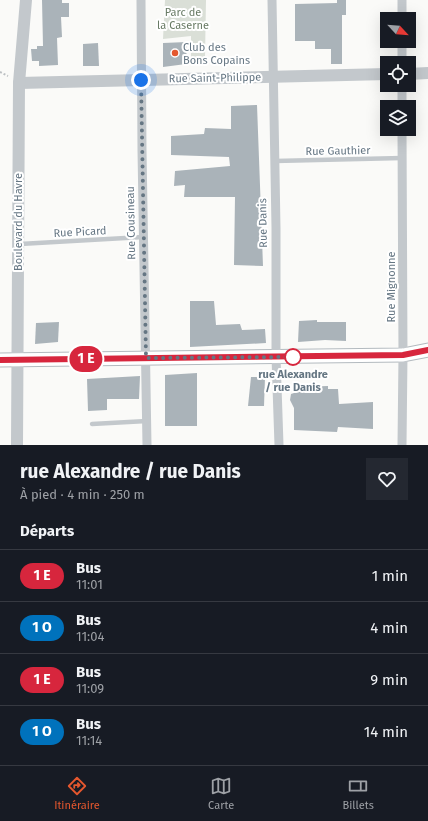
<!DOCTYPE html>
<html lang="fr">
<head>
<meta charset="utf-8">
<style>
	:root { --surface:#171b24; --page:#242831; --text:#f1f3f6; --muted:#9ea1a6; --line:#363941; --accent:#e4572e }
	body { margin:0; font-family:"Fira Sans",sans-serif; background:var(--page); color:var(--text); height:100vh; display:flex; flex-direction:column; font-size:15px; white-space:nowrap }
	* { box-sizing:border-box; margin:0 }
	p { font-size:13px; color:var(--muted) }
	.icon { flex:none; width:22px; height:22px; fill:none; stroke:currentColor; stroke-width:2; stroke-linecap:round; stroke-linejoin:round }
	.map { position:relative; height:445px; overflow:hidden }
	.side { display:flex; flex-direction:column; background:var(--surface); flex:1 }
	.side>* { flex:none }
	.badge { padding:0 8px; border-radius:13px; font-size:14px; line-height:26px }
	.needle { width:26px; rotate:116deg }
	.controls { position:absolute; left:380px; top:12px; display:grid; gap:8px }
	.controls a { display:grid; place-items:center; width:36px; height:36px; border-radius:0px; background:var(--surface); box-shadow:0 4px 16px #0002; font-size:20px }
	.you { position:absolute; width:20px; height:20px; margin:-10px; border:3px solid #fff; border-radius:50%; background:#1a73e8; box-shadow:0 0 0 6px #1a73e833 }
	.map>.badge { position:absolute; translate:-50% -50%; box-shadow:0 0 0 2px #fff }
	h2 { padding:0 20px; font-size:15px; line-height:36px }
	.round { display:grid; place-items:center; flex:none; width:42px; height:42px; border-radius:0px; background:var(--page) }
	.overview { display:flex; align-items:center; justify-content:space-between; height:68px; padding:0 20px }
	h1 { font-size:19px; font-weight:700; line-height:30px }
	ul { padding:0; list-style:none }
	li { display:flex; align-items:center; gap:12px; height:52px; padding:0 20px; border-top:1px solid var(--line) }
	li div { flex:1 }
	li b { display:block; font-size:15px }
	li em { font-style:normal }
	li .badge { min-width:44px; font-weight:700; text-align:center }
	.tab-bar { display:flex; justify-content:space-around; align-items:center; height:56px; border-top:1px solid var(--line); background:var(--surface); font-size:11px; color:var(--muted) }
	.tab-bar a { display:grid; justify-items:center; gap:2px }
	.tab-bar .active { color:var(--accent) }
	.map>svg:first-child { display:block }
	.green { fill:#dadfd7 }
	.building { fill:#aab3b9 }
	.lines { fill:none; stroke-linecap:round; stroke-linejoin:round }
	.secondary-casing { stroke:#b3babf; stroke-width:15 }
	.path { stroke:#bbbfc2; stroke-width:2; stroke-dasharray:2 2; stroke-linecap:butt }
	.service { stroke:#c3c8cc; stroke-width:4.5 }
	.minor { stroke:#c3c8cc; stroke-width:9 }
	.tertiary { stroke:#c3c8cc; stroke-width:12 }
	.secondary { stroke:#fff; stroke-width:13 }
	.line-casing { stroke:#fff; stroke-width:9 }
	.line { stroke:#d7263d; stroke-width:6 }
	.walk { stroke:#657683; stroke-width:4; stroke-dasharray:0 7.2 }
	.poi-dot { fill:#e4572e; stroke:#fff; stroke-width:1.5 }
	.stop-dot { fill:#fff; stroke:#d7263d; stroke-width:2 }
	.labels { text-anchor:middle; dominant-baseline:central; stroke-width:4; stroke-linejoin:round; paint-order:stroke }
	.park-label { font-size:11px; fill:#687a64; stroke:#fff }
	.poi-label { font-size:11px; fill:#657683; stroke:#fff; text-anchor:start }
	.street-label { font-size:11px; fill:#657683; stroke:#fff }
	.stop-label { font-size:11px; font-weight:bold; fill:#657683; stroke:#fff }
</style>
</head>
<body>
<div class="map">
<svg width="428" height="445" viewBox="0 0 428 445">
	<rect width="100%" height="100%" fill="#fafaf8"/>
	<polygon class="green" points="165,0 206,0 205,57 191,57 191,36 163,39"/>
	<g class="building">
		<polygon points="42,0 62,0 62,3 69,3 69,17 61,17 62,37 57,38 58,65 39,66 39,61 32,61 31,49 37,49 37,46 43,46"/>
		<polygon points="337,0 346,0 346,15 342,15 342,64 331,64 331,49 315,49 315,41 295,41 295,4 337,3"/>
		<polygon points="187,42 186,64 163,67 163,43"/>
		<polygon points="98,43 99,66 83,66 83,44"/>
		<polygon points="257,105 263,266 234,265 235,197 184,197 185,185 174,186 175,171 230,166 229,157 171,155 171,136 204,134 205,128 231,129 231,106"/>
		<polygon points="190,301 214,301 216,325 240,324 242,330 265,329 266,343 190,347"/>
		<polygon points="317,320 317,322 346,322 346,341 325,340 298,342 299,321"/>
		<polygon points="59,322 58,342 35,344 36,323"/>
		<polygon points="197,373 197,426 165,426 165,375"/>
		<polygon points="140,376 139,399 107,399 107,410 88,411 87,379"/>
		<polygon points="251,377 265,377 264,406 248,406"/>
		<polygon points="328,386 328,389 338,389 339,404 373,402 373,429 338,427 337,432 294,430 294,408 290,400 291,394 297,392 296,387"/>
	</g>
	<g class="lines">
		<defs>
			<polyline id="secondary" points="0,360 403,355 428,350"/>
		</defs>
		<use href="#secondary" class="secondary-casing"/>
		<polyline class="path" points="0,72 8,76"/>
		<g class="service">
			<polyline points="275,161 402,158"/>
			<polyline points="20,244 143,237"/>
			<polyline points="92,424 147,421"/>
		</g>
		<g class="minor">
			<polyline points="141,0 142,150 147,445"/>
			<polyline points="272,0 276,228 276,357 279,445"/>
			<polyline points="402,19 402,0"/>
			<polyline points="402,63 402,41"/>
			<polyline points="402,85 402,107"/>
			<polyline points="402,445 403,355 402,129"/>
		</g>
		<g class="tertiary">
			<polyline points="409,74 428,73"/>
			<polyline points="19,83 387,74"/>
			<polyline points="17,445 19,83 26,0"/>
		</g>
		<use href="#secondary" class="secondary"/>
	</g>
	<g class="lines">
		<defs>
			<polyline id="line" points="0,360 403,355 428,350"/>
		</defs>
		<use href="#line" class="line-casing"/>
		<use href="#line" class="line"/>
		<polyline class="walk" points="141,80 146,358 293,357"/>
	</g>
	<circle class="poi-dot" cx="175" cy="53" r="4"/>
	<circle class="stop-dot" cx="293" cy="357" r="8"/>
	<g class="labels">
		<g class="park-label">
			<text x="183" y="12">Parc de<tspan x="183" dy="13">la Caserne</tspan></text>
		</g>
		<g class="poi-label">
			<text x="183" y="47">Club des<tspan x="183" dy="13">Bons Copains</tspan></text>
		</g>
		<g class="street-label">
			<text transform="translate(215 78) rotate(-1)">Rue Saint-Philippe</text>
			<text transform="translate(338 151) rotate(-1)">Rue Gauthier</text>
			<text transform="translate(18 222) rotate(-90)">Boulevard du Havre</text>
			<text transform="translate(131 223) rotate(-91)">Rue Cousineau</text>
			<text transform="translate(263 223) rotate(-91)">Rue Danis</text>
			<text transform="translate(80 232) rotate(-3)">Rue Picard</text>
			<text transform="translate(391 287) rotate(-90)">Rue Mignonne</text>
		</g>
		<g class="stop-label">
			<text x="293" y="374">rue Alexandre<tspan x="293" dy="13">/ rue Danis</tspan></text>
		</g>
	</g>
</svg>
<div class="controls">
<a><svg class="needle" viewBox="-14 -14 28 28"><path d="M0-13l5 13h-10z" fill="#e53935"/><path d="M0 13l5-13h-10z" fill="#9ea1a6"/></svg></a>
<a><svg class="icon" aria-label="locate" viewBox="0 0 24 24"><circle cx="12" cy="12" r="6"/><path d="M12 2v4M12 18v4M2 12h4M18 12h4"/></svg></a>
<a><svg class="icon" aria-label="layers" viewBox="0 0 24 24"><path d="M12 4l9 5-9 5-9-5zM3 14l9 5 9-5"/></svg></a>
</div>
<div class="you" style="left:141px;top:80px"></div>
<b class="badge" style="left:86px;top:359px;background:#d7263d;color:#fff">1 E</b>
</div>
<section class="side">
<div class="overview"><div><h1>rue Alexandre / rue Danis</h1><p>À pied · 4 min · 250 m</p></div><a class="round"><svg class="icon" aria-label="heart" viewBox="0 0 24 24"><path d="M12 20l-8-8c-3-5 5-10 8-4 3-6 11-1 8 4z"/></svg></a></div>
<h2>Départs</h2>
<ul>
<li><span class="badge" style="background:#d7263d;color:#fff">1 E</span><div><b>Bus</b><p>11:01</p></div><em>1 min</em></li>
<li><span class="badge" style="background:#0072bc;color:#fff">1 O</span><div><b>Bus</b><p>11:04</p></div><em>4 min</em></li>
<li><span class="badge" style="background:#d7263d;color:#fff">1 E</span><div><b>Bus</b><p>11:09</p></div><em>9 min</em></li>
<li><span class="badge" style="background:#0072bc;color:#fff">1 O</span><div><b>Bus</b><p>11:14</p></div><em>14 min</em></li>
</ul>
</section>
<nav class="tab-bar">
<a class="active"><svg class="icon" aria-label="directions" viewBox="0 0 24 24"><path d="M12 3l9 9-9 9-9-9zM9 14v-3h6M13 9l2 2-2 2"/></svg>Itinéraire</a>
<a><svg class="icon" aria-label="map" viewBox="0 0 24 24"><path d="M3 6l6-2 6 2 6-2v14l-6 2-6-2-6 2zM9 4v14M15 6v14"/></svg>Carte</a>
<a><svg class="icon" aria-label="tickets" viewBox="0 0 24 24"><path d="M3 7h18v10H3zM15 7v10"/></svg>Billets</a>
</nav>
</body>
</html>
